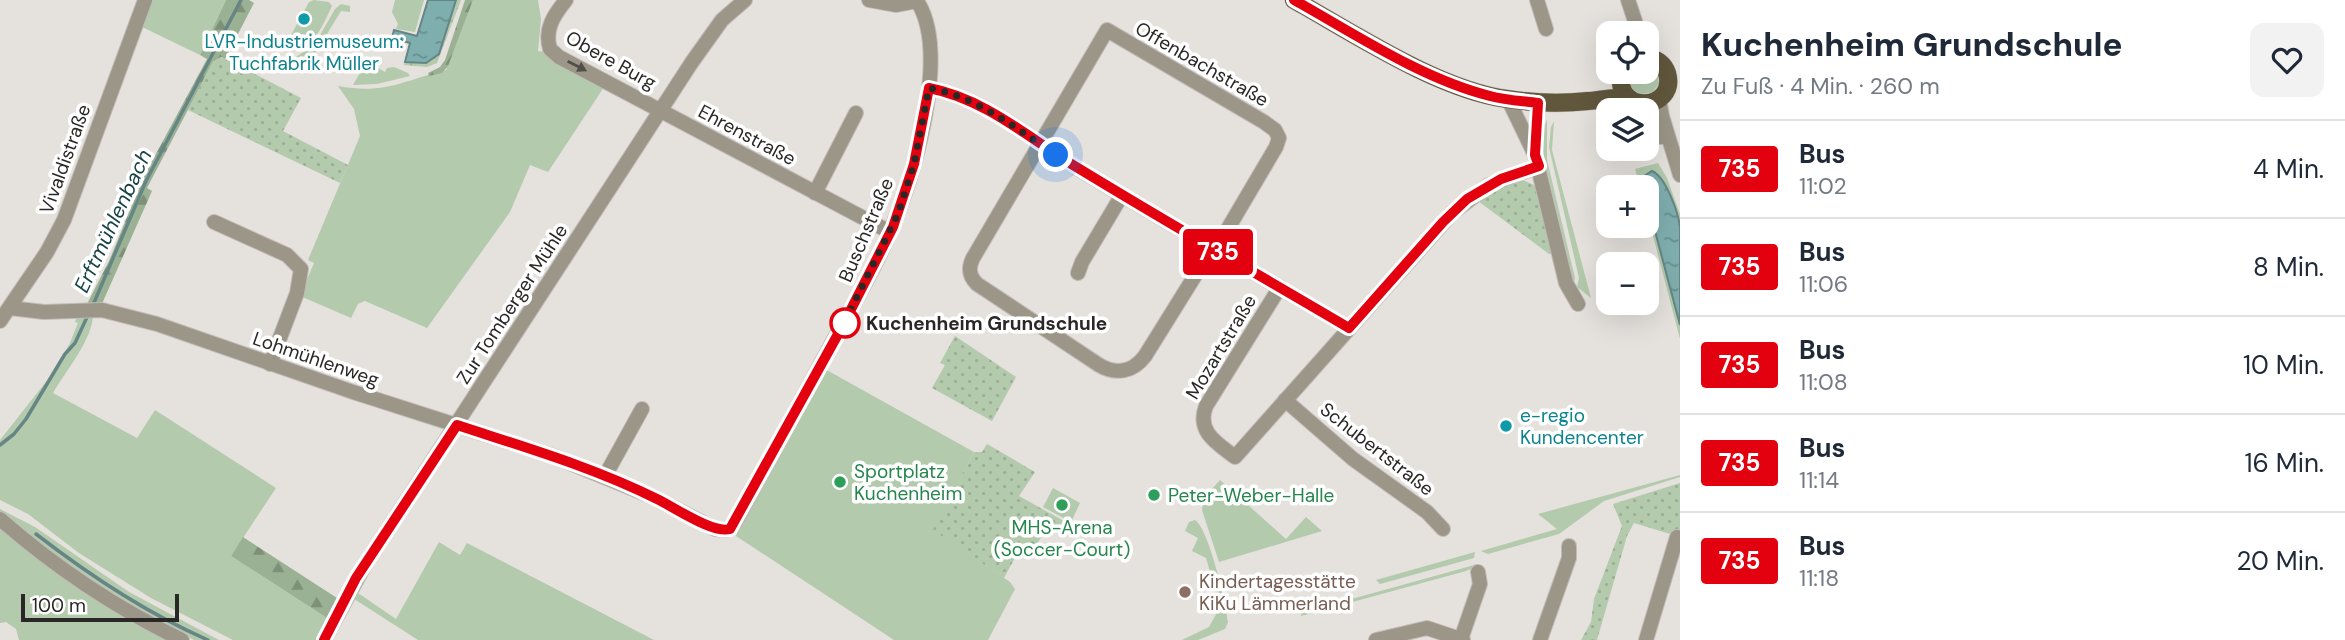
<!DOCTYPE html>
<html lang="de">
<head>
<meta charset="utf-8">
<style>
	:root { --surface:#fff; --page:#f2f2f3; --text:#1f2937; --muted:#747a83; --line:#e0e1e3 }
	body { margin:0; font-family:"DM Sans",sans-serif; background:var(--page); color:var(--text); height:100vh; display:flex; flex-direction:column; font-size:26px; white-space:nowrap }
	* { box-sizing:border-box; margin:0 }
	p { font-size:23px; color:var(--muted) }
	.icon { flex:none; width:38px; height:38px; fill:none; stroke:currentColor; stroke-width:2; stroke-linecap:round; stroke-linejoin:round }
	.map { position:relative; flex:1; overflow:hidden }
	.panel { display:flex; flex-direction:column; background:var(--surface); width:665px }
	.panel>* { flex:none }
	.badge { padding:0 14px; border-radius:5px; font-size:24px; line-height:46px }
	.fabs { position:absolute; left:1596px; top:21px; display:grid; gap:14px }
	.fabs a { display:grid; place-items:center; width:63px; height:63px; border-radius:14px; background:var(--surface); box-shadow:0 7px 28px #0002; font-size:35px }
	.scale { position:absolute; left:21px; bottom:18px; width:158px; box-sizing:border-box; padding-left:7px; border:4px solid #2a2827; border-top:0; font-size:19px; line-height:24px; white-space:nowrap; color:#2a2827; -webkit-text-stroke:5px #fff; paint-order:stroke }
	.you { position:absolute; width:35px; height:35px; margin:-18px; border:5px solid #fff; border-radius:50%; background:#1a73e8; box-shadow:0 0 0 10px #1a73e833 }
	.map>.badge { position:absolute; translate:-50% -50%; box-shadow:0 0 0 4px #fff }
	.round { display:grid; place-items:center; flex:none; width:74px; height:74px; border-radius:14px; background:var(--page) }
	.headline { display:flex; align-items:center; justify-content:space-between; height:119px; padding:0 21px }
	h1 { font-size:33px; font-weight:800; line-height:52px }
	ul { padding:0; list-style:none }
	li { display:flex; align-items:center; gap:21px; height:98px; padding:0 21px; border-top:2px solid var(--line) }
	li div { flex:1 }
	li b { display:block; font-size:26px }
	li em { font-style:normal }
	li .badge { min-width:77px; font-weight:700; text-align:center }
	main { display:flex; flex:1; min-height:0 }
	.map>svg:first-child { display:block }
	.green { fill:#b3caad }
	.forest { fill:url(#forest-firs) }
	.wetland { fill:url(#wetland-marsh) }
	.park { fill:url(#park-dots) }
	.water { fill:url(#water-ripples); stroke:#668686; stroke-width:2 }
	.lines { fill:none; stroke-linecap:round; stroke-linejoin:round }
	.stream { stroke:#668686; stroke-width:3.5 }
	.minor-casing { stroke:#c0bcb9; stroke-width:16 }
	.major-casing { stroke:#c0bcb9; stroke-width:19 }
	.minor { stroke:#9b9687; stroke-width:14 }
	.major { stroke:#61573d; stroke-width:18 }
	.oneway { fill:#524e49 }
	.line-casing { stroke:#fff; stroke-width:16 }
	.line { stroke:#e3000f; stroke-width:10 }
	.walk { stroke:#2a2827; stroke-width:7; stroke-dasharray:0 12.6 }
	.culture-dot { fill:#0f9aa8; stroke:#fff; stroke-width:2.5 }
	.stop-dot { fill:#fff; stroke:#e3000f; stroke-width:3.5 }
	.leisure-dot { fill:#2e9e5b; stroke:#fff; stroke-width:2.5 }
	.education-dot { fill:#8d6e63; stroke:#fff; stroke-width:2.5 }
	.labels { text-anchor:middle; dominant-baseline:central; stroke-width:7; stroke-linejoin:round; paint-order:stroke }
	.culture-label { font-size:19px; fill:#0d838f; stroke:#fff }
	.street-label { font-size:19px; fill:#2a2827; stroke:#fff }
	.stop-label { font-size:19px; font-weight:bold; fill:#2a2827; stroke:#fff; text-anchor:start }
	.leisure-label { font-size:19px; fill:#27864d; stroke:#fff; text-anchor:start }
	.education-label { font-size:19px; fill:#785e54; stroke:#fff; text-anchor:start }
	.water-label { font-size:21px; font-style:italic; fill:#174344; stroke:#fff }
</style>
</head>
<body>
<main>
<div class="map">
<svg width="1680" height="640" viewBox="0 0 1680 640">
	<defs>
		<pattern id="forest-firs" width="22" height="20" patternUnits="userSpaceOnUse" patternTransform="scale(1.75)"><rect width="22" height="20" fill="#9ab193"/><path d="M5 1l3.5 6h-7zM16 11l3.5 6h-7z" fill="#7e9078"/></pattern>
		<pattern id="wetland-marsh" width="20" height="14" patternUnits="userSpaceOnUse" patternTransform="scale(1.75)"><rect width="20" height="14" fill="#b3caad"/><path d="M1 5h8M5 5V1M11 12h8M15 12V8" fill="none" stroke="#9aae95"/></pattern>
		<pattern id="park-dots" width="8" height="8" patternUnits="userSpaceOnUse" patternTransform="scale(1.75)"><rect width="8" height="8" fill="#b3caad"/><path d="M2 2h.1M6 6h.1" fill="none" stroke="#9aae95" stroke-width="1.8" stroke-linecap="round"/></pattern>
		<pattern id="water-ripples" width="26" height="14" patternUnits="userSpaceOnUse" patternTransform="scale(1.75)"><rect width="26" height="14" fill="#7faeae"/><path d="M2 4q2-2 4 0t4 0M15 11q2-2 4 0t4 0" fill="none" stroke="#688e8e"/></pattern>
	</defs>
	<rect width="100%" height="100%" fill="#e5e1dd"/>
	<g class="green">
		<polygon points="150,0 226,0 200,55 140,26"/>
		<path d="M314,0l15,2 3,4c-9,18 -22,53 -49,44l26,-48z"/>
		<polygon points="395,0 424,0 415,32 396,29 398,24 392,12"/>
		<path d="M473,0h65l3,19 -3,32 9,1 59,32 -58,88 -18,-7 -20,47 -83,116 -62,-27 -7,3 -7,14 -51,-22 14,-33 -6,-3 52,-124 -6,-27 -16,-23c46,9 67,-6 108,-16z"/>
		<polygon points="341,4 350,6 350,12 341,11 313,57 306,54 302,60 296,57 315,44 335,9"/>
		<polygon points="368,59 372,61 371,64 385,72 387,68 394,67 408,73 410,76 377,84 353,85"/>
		<polygon points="1647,66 1657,73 1659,83 1653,92 1641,94 1632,89 1630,83 1632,72 1647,72"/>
		<polygon points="1547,119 1547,160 1575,278 1574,284 1544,158 1542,134"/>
		<polygon points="1554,121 1552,150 1591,298 1577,287 1579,278 1549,147 1551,127"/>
		<polygon points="1658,163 1667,178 1680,214 1680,339 1647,213 1647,187 1640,187 1635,169"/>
		<path d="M93,313c1,25 -28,59 -40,80l84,45 18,-28 121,78 -45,68 96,62 -11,22h-83l-82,-42 -72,-45 -51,-39 -28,-14v-60l49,-62 20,-33 9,-22 -3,-1 2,-7z"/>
		<polygon points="823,368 974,452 934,530 1010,582 1015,589 988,640 894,640 736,536 739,525"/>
		<polygon points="1680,475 1680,477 1604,501 1559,534 1488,554 1481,551 1557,529 1538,514"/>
		<path d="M1220,480l66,59 20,-22 16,14 -103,31 -17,-52c1,-13 10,-21 18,-30z"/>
		<polygon points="1053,488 1080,503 1071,522 1043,507"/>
		<polygon points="0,509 35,527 129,592 219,640 194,640 101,589 32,539 0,512"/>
		<path d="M1195,520c14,9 31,84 33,102l-3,7 -27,11h-16l27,-13 11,-20 -14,-49 -14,-7 6,-13 -13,-7 4,-9z"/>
		<polygon points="0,527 170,640 19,640 16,629 6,622 0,623"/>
		<polygon points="439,542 460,555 467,543 654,640 418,640 351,597 355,591 396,619"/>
		<polygon points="1475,552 1474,558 1380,584 1376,580"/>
		<polygon points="1478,564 1479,566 1466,571 1301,616 1301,613"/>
	</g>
	<g class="forest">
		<polygon points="226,0 249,0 254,3 225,59 221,57 213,62 147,188 152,191 101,306 86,306 109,261 144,176 207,59 200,55"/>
		<polygon points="465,0 473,0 448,66 442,73 429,76 428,73 440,67 445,60"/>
		<polygon points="243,537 337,598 327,618 231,556"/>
	</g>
	<polygon class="wetland" points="456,0 461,0 437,63 427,67 404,65 405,62 426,63 439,54"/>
	<g class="park">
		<polygon points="222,57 301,98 283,131 348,165 340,183 188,110 213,61"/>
		<polygon points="1518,180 1523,180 1536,186 1554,254 1549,254 1478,201 1494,190"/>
		<polygon points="955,336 1016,377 992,421 932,388 945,365 940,363"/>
		<polygon points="987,444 1035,472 1019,496 1071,525 1068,532 1049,523 1036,546 1039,548 1037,550 1023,543 1004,578 933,530 974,452 982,452"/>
		<polygon points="1680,483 1680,537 1634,523 1627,536 1597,640 1581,640 1591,622 1594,599 1622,526 1613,504"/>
	</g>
	<g class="water">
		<polygon points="428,0 456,0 439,54 426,63 405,62 410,43 392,38 394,30 417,36"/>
		<path d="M1652,171c14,6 26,41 28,56 0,32 0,66 0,98l-33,-124v-14h-4l1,-11z"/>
	</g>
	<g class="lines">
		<g class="stream">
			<polyline points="93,305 146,181 241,0"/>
			<polyline points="0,445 14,434 26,419 65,354 75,343 88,315"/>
			<path d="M36,534c53,41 110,79 172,106"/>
		</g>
		<defs>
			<g id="minor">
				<path d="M566,0c-12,15 -22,29 -16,49l9,8 331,175"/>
				<polyline points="869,0 896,5 917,1"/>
				<polyline points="1537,0 1546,29"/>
				<polyline points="1628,0 1639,33"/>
				<path d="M1107,30l157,92 11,8 4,8 -3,9 -56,95 -14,16 -61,98c-12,16 -29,19 -46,9l-122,-81c-8,-8 -9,-16 -4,-26z"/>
				<path d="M929,88c58,11 104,53 153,83 89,54 178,105 267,157"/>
				<polyline points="1508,99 1535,155 1566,283 1578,304"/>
				<polyline points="1659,99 1662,116 1680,175"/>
				<polyline points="1643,104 1661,137"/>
				<polyline points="1535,153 1538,103"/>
				<polyline points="815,193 856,113"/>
				<polyline points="214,222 287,255 301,269 297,293 270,364"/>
				<polyline points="1078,273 1082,262 1122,195"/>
				<path d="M1280,287l-74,119c-10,26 11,37 29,51l217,-244 37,-28 50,-19"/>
				<path d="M10,308l34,4 58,-2 55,14 196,68 200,64 100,41 62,32 12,1 8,-7c32,-60 64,-119 96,-178 23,-42 48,-83 65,-128 21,-51 53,-167 21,-216"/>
				<polyline points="0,321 47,252 64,220 145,0"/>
				<polyline points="1285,400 1353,459 1427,512 1443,529"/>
				<polyline points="605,476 642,409"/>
				<path d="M0,519c55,48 116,89 182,121"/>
				<polyline points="1461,639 1480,584 1478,572"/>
				<polyline points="324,640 366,563 692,62 722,20 745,0"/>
				<polyline points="1376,640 1427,628 1463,640"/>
				<polyline points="1540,640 1569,558 1569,546"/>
				<polyline points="1646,640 1677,537"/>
			</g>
			<g id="major">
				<path d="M1294,0c61,34 145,90 213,99 27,4 54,5 81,2 14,-1 27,-5 42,-2"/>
				<path d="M1622,72c-10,44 56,39 45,1 -3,-9 -11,-14 -20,-16"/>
			</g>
		</defs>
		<use href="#minor" class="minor-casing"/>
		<use href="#major" class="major-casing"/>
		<use href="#minor" class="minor"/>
		<use href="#major" class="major"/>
	</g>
	<defs><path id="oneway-solid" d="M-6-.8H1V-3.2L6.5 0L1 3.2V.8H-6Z" transform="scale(1.75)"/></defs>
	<use class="oneway" href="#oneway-solid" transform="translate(577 66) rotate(27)"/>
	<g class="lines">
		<defs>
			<path id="line" d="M324,640l32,-62 101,-153c67,22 136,42 200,74 17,8 56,35 73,30l112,-202 51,-100 21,-63 15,-76c57,11 101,51 149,80 90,55 181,107 271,160l94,-106 24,-23 34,-20 38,-13 -4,-11 3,-52c-16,-2 -33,-3 -48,-7 -68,-17 -135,-62 -196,-96"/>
		</defs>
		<use href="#line" class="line-casing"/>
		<use href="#line" class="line"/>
		<path class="walk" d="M845,323l-3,4 56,-113 16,-50 15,-76c48,9 87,40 127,67"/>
	</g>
	<g class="culture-dot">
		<circle cx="304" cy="19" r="7"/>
		<circle cx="1506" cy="426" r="7"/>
	</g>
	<circle class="stop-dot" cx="845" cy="323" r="14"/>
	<g class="leisure-dot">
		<circle cx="840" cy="482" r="7"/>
		<circle cx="1154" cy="495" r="7"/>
		<circle cx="1062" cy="505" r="7"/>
	</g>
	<circle class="education-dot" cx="1185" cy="592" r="7"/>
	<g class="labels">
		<g class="culture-label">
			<text x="304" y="41">LVR-Industriemuseum:<tspan x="304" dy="22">Tuchfabrik Müller</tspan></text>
			<text x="1520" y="415" text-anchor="start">e-regio<tspan x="1520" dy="22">Kundencenter</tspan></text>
		</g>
		<g class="street-label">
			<text transform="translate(611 60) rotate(29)">Obere Burg</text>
			<text transform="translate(1202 64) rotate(30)">Offenbachstraße</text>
			<text transform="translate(747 135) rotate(28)">Ehrenstraße</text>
			<text transform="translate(65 159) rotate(-70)">Vivaldistraße</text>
			<text transform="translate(866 230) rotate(-67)">Buschstraße</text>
			<text transform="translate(512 304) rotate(-57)">Zur Tomberger Mühle</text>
			<text transform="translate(1221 347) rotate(-59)">Mozartstraße</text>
			<text transform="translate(316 359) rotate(19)">Lohmühlenweg</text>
			<text transform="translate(1377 449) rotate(38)">Schubertstraße</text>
		</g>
		<g class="stop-label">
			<text x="866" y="323">Kuchenheim Grundschule</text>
		</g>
		<g class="leisure-label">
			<text x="854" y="471">Sportplatz<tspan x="854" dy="22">Kuchenheim</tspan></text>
			<text x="1168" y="495">Peter-Weber-Halle</text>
			<text x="1062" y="527" text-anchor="middle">MHS-Arena<tspan x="1062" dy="22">(Soccer-Court)</tspan></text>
		</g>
		<g class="education-label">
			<text x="1199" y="581">Kindertagesstätte<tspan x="1199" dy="22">KiKu Lämmerland</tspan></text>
		</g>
		<g class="water-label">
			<text transform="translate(113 221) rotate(-65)">Erftmühlenbach</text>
		</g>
	</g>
</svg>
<div class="fabs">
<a><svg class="icon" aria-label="locate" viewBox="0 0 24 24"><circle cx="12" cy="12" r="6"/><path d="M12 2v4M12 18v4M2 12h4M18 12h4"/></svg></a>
<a><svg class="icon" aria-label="layers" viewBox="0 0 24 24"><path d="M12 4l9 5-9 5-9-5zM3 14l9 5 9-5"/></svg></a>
<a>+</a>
<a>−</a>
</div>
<div class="scale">100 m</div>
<div class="you" style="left:1056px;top:155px"></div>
<b class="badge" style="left:1218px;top:252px;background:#e3000f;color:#fff">735</b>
</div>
<section class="panel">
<div class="headline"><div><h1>Kuchenheim Grundschule</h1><p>Zu Fuß · 4 Min. · 260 m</p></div><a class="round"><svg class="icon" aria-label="heart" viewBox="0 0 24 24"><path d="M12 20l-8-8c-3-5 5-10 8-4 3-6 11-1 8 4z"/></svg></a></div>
<ul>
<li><span class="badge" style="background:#e3000f;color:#fff">735</span><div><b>Bus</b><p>11:02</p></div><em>4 Min.</em></li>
<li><span class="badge" style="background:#e3000f;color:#fff">735</span><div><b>Bus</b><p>11:06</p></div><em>8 Min.</em></li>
<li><span class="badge" style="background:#e3000f;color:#fff">735</span><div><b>Bus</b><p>11:08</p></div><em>10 Min.</em></li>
<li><span class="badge" style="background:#e3000f;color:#fff">735</span><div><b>Bus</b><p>11:14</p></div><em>16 Min.</em></li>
<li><span class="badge" style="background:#e3000f;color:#fff">735</span><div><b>Bus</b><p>11:18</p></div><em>20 Min.</em></li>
</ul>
</section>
</main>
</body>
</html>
